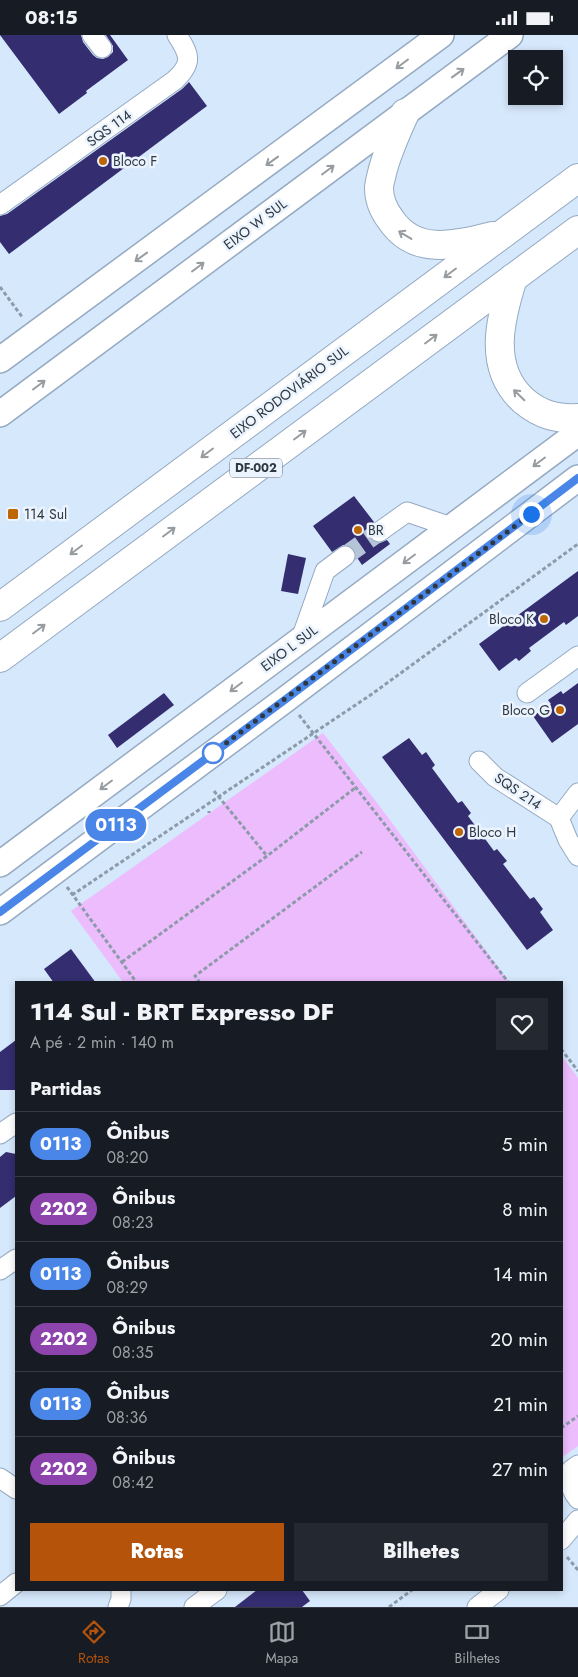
<!DOCTYPE html>
<html lang="pt">
<head>
<meta charset="utf-8">
<style>
	:root { --surface:#171b24; --page:#242831; --text:#f1f3f6; --muted:#9ea1a6; --line:#363941; --accent:#b45309 }
	body { margin:0; font-family:Jost,sans-serif; background:var(--page); color:var(--text); height:100vh; display:flex; flex-direction:column; font-size:19px; white-space:nowrap }
	* { box-sizing:border-box; margin:0 }
	p { font-size:16px; color:var(--muted) }
	.icon { flex:none; width:28px; height:28px; fill:none; stroke:currentColor; stroke-width:2; stroke-linecap:round; stroke-linejoin:round }
	.map { position:relative; flex:1; overflow:hidden }
	.sheet { position:absolute; left:15px; top:946px; width:548px; height:610px; display:flex; flex-direction:column; background:var(--surface); border-radius:0px; box-shadow:0 2px 8px #0003 }
	.sheet>* { flex:none }
	.badge { padding:0 10px; border-radius:16px; font-size:18px; line-height:32px }
	.controls { position:absolute; left:508px; top:15px; display:grid; gap:10px }
	.controls a { display:grid; place-items:center; width:55px; height:55px; border-radius:0px; background:var(--surface); box-shadow:0 2px 8px #0003; font-size:25px }
	.you { position:absolute; width:25px; height:25px; margin:-12px; border:4px solid #fff; border-radius:50%; background:#1a73e8; box-shadow:0 0 0 8px #1a73e833 }
	.map>.badge { position:absolute; translate:-50% -50%; box-shadow:0 0 0 2px #fff }
	h2 { padding:0 15px; font-size:19px; line-height:45px }
	.round { display:grid; place-items:center; flex:none; width:52px; height:52px; border-radius:0px; background:var(--page) }
	.head { display:flex; align-items:center; justify-content:space-between; height:85px; padding:0 15px }
	h1 { font-size:24px; font-weight:800; line-height:38px }
	.button { display:flex; gap:10px; margin-top:auto; padding:10px 15px }
	.button a { flex:1; height:58px; border-radius:0px; background:var(--accent); color:#fff; font-size:20px; font-weight:800; line-height:58px; text-align:center }
	.button a+a { background:var(--page); color:var(--text) }
	ul { padding:0; list-style:none }
	li { display:flex; align-items:center; gap:15px; height:65px; padding:0 15px; border-top:1px solid var(--line) }
	li div { flex:1 }
	li b { display:block; font-size:19px }
	li em { font-style:normal }
	li .badge { min-width:55px; font-weight:700; text-align:center }
	.status { display:flex; justify-content:space-between; align-items:center; height:35px; padding:0 25px; background:var(--surface); direction:ltr }
	.status svg { height:14px; fill:currentColor }
	.dock { display:flex; justify-content:space-around; align-items:center; height:70px; border-top:1px solid var(--line); background:var(--surface); font-size:14px; color:var(--muted) }
	.dock a { display:grid; justify-items:center; gap:2px }
	.dock .selected { color:var(--accent) }
	.map>svg:first-child { display:block }
	.green { fill:#ecbcfd }
	.building { fill:#342d70 }
	.lines { fill:none; stroke-linecap:round; stroke-linejoin:round }
	.minor-tunnel { stroke:#b5c5d7; stroke-width:19; stroke-dasharray:19 9; stroke-linecap:butt }
	.minor-casing { stroke:#95aac2; stroke-width:21 }
	.major-casing { stroke:#95aac2; stroke-width:28 }
	.highway-casing { stroke:#95aac2; stroke-width:30 }
	.path { stroke:#8c9aa9; stroke-width:3; stroke-dasharray:4 2.5; stroke-linecap:butt }
	.minor { stroke:#fff; stroke-width:19 }
	.major { stroke:#fff; stroke-width:25 }
	.highway { stroke:#fff; stroke-width:28 }
	.oneway { stroke:#979ca0 }
	.line-casing { stroke:#fff; stroke-width:11 }
	.line { stroke:#4986e7; stroke-width:8 }
	.walk { stroke:#2f3841; stroke-width:5; stroke-dasharray:0 9 }
	.poi-dot { fill:#be6504; stroke:#ebf4fe; stroke-width:2 }
	.stop-dot { fill:#fff; stroke:#4986e7; stroke-width:2.5 }
	.labels { text-anchor:middle; dominant-baseline:central; stroke-width:5; stroke-linejoin:round; paint-order:stroke }
	.shield { fill:#ebf4fe; stroke:#67707a; stroke-width:1 }
	.shield-label { font-size:12px; font-weight:bold; fill:#2f3841 }
	.street-label { font-size:14px; fill:#2f3841; stroke:#ebf4fe }
	.poi-label { font-size:14px; fill:#2f3841; stroke:#ebf4fe; text-anchor:start }
</style>
</head>
<body>
<div class="status"><b>08:15</b><svg viewBox="0 0 49 12"><path d="M0 12V9h3v3zM5 12V6h3v6zM10 12V3h3v9zM15 12V0h3v12zM26 1h20v11H26zM47 4h2v5h-2z"/></svg></div>
<div class="map">
<svg width="578" height="1572" viewBox="0 0 578 1572">
	<rect width="100%" height="100%" fill="#d6e8fc"/>
	<g class="green">
		<polygon points="323,698 381,773 509,947 123,947 71,876"/>
		<polygon points="561,1020 578,1043 578,1411 561,1423"/>
	</g>
	<g class="building">
		<polygon points="0,0 81,0 83,7 93,20 97,23 103,24 108,22 113,17 113,11 106,0 110,0 128,25 86,56 87,58 59,79"/>
		<polygon points="189,47 207,71 9,219 0,207 0,181 7,179 182,54"/>
		<polygon points="354,461 374,487 369,493 368,499 370,504 375,507 380,508 387,505 390,509 362,530 356,521 354,515 349,511 343,510 332,517 313,491"/>
		<polygon points="288,519 306,523 298,559 281,556"/>
		<polygon points="578,536 578,581 566,590 564,587 529,613 531,616 519,626 516,623 499,636 479,609"/>
		<polygon points="578,648 578,689 552,708 533,681 551,669 548,665 561,656 563,659"/>
		<polygon points="164,658 174,670 117,713 108,700"/>
		<polygon points="409,703 422,720 426,717 435,730 432,733 458,768 462,766 471,778 468,781 494,816 497,814 507,826 503,829 530,864 534,862 543,874 540,877 553,895 527,915 382,722"/>
		<polygon points="71,914 96,948 54,948 44,934"/>
		<polygon points="16,1005 16,1055 0,1055 0,1017"/>
		<polygon points="6,1117 16,1119 16,1161 0,1173 0,1122"/>
		<polygon points="257,1555 302,1555 310,1566 302,1572 235,1572"/>
	</g>
	<g class="lines">
		<polyline class="minor-tunnel" points="345,521 379,497"/>
		<defs>
			<g id="minor">
				<polyline points="92,0 102,13"/>
				<path d="M0,170l175,-125c18,-17 15,-25 2,-45"/>
				<polyline points="379,497 407,477 451,492"/>
				<polyline points="301,604 325,536 345,521"/>
				<polyline points="527,658 578,621"/>
				<polyline points="479,726 495,742 559,783"/>
				<polyline points="578,758 559,783 568,805 578,821"/>
				<polyline points="0,1099 16,1088"/>
				<polyline points="0,1235 16,1224"/>
				<path d="M578,1430l-7,5c-2,11 0,21 7,29"/>
				<polyline points="0,1443 16,1454"/>
				<polyline points="561,1505 578,1485"/>
				<polyline points="0,1561 16,1548"/>
				<polyline points="118,1572 121,1564 121,1555"/>
				<polyline points="194,1572 217,1555"/>
				<polyline points="477,1572 499,1555"/>
			</g>
			<g id="major">
				<polyline points="0,325 441,0"/>
				<polyline points="0,379 510,0"/>
				<polyline points="0,829 578,398"/>
				<polyline points="0,877 286,664 578,443"/>
			</g>
			<g id="highway">
				<path d="M405,78c-9,20 -18,39 -23,60 -1,5 -3,11 -3,15 0,12 5,23 12,32 24,36 65,25 101,16"/>
				<path d="M513,243c-13,41 -26,90 11,123 17,14 32,18 54,17"/>
				<polyline points="0,572 578,143"/>
				<polyline points="0,623 578,195"/>
			</g>
		</defs>
		<use href="#minor" class="minor-casing"/>
		<use href="#major" class="major-casing"/>
		<use href="#highway" class="highway-casing"/>
		<g class="path">
			<polyline points="0,252 23,283"/>
			<polyline points="299,680 509,948"/>
			<polyline points="214,756 267,821"/>
			<polyline points="209,776 209,778"/>
			<polyline points="67,852 137,948"/>
			<polyline points="72,860 372,659 578,509"/>
			<polyline points="122,927 267,821 355,753"/>
			<polyline points="200,948 195,941 362,817"/>
			<polyline points="561,1014 578,1036"/>
			<polyline points="561,1393 578,1381"/>
			<polyline points="567,1522 578,1535"/>
			<polyline points="389,1572 412,1555"/>
		</g>
		<use href="#minor" class="minor"/>
		<use href="#major" class="major"/>
		<use href="#highway" class="highway"/>
	</g>
	<defs><path id="oneway-shaft" d="M-6 0H5M1.5-3L5.5 0L1.5 3" fill="none" stroke-width="1.6" stroke-linecap="round" stroke-linejoin="round" transform="scale(1.25)"/></defs>
	<g class="oneway">
		<use href="#oneway-shaft" transform="translate(402 29) rotate(143)"/>
		<use href="#oneway-shaft" transform="translate(458 38) rotate(-36)"/>
		<use href="#oneway-shaft" transform="translate(272 126) rotate(144)"/>
		<use href="#oneway-shaft" transform="translate(328 135) rotate(-37)"/>
		<use href="#oneway-shaft" transform="translate(405 200) rotate(-149)"/>
		<use href="#oneway-shaft" transform="translate(141 222) rotate(144)"/>
		<use href="#oneway-shaft" transform="translate(198 232) rotate(-37)"/>
		<use href="#oneway-shaft" transform="translate(450 238) rotate(143)"/>
		<use href="#oneway-shaft" transform="translate(431 304) rotate(-37)"/>
		<use href="#oneway-shaft" transform="translate(39 350) rotate(-37)"/>
		<use href="#oneway-shaft" transform="translate(519 360) rotate(-136)"/>
		<use href="#oneway-shaft" transform="translate(300 400) rotate(-37)"/>
		<use href="#oneway-shaft" transform="translate(207 418) rotate(143)"/>
		<use href="#oneway-shaft" transform="translate(539 427) rotate(143)"/>
		<use href="#oneway-shaft" transform="translate(169 497) rotate(-37)"/>
		<use href="#oneway-shaft" transform="translate(76 515) rotate(143)"/>
		<use href="#oneway-shaft" transform="translate(409 524) rotate(143)"/>
		<use href="#oneway-shaft" transform="translate(39 594) rotate(-37)"/>
		<use href="#oneway-shaft" transform="translate(236 652) rotate(143)"/>
		<use href="#oneway-shaft" transform="translate(106 750) rotate(143)"/>
	</g>
	<g class="lines">
		<defs>
			<polyline id="line" points="0,877 286,664 578,443"/>
		</defs>
		<use href="#line" class="line-casing"/>
		<use href="#line" class="line"/>
		<polyline class="walk" points="213,718 209,721 531,479"/>
	</g>
	<g class="poi-dot">
		<circle cx="103" cy="126" r="5"/>
		<rect x="7" y="473" width="12" height="12" rx="2.5"/>
		<circle cx="358" cy="495" r="5"/>
		<circle cx="544" cy="584" r="5"/>
		<circle cx="560" cy="675" r="5"/>
		<circle cx="459" cy="797" r="5"/>
	</g>
	<circle class="stop-dot" cx="213" cy="718" r="10"/>
	<g class="labels">
		<rect class="shield" x="230" y="423.5" width="52" height="19" rx="4"/>
		<g class="shield-label">
			<text x="256" y="433">DF-002</text>
		</g>
		<g class="street-label">
			<text transform="translate(109 93) rotate(-36)">SQS 114</text>
			<text transform="translate(255 189) rotate(-37)">EIXO W SUL</text>
			<text transform="translate(289 357) rotate(-37)">EIXO RODOVIÁRIO SUL</text>
			<text transform="translate(289 613) rotate(-37)">EIXO L SUL</text>
			<text transform="translate(518 756) rotate(34)">SQS 214</text>
		</g>
		<g class="poi-label">
			<text x="113" y="126">Bloco F</text>
			<text x="24" y="479">114 Sul</text>
			<text x="368" y="495">BR</text>
			<text x="534" y="584" text-anchor="end">Bloco K</text>
			<text x="550" y="675" text-anchor="end">Bloco G</text>
			<text x="469" y="797">Bloco H</text>
		</g>
	</g>
</svg>
<div class="controls">
<a><svg class="icon" aria-label="locate" viewBox="0 0 24 24"><circle cx="12" cy="12" r="6"/><path d="M12 2v4M12 18v4M2 12h4M18 12h4"/></svg></a>
</div>
<div class="you" style="left:531px;top:479px"></div>
<b class="badge" style="left:116px;top:790px;background:#4986e7;color:#fff">0113</b>
<section class="sheet">
<div class="head"><div><h1>114 Sul - BRT Expresso DF</h1><p>A pé · 2 min · 140 m</p></div><a class="round"><svg class="icon" aria-label="heart" viewBox="0 0 24 24"><path d="M12 20l-8-8c-3-5 5-10 8-4 3-6 11-1 8 4z"/></svg></a></div>
<h2>Partidas</h2>
<ul>
<li><span class="badge" style="background:#4986e7;color:#fff">0113</span><div><b>Ônibus</b><p>08:20</p></div><em>5 min</em></li>
<li><span class="badge" style="background:#8e44ad;color:#fff">2202</span><div><b>Ônibus</b><p>08:23</p></div><em>8 min</em></li>
<li><span class="badge" style="background:#4986e7;color:#fff">0113</span><div><b>Ônibus</b><p>08:29</p></div><em>14 min</em></li>
<li><span class="badge" style="background:#8e44ad;color:#fff">2202</span><div><b>Ônibus</b><p>08:35</p></div><em>20 min</em></li>
<li><span class="badge" style="background:#4986e7;color:#fff">0113</span><div><b>Ônibus</b><p>08:36</p></div><em>21 min</em></li>
<li><span class="badge" style="background:#8e44ad;color:#fff">2202</span><div><b>Ônibus</b><p>08:42</p></div><em>27 min</em></li>
</ul>
<div class="button"><a>Rotas</a><a>Bilhetes</a></div>
</section>
</div>
<nav class="dock">
<a class="selected"><svg class="icon" aria-label="directions" viewBox="0 0 24 24"><path d="M12 3l9 9-9 9-9-9zM9 14v-3h6M13 9l2 2-2 2"/></svg>Rotas</a>
<a><svg class="icon" aria-label="map" viewBox="0 0 24 24"><path d="M3 6l6-2 6 2 6-2v14l-6 2-6-2-6 2zM9 4v14M15 6v14"/></svg>Mapa</a>
<a><svg class="icon" aria-label="tickets" viewBox="0 0 24 24"><path d="M3 7h18v10H3zM15 7v10"/></svg>Bilhetes</a>
</nav>
</body>
</html>
